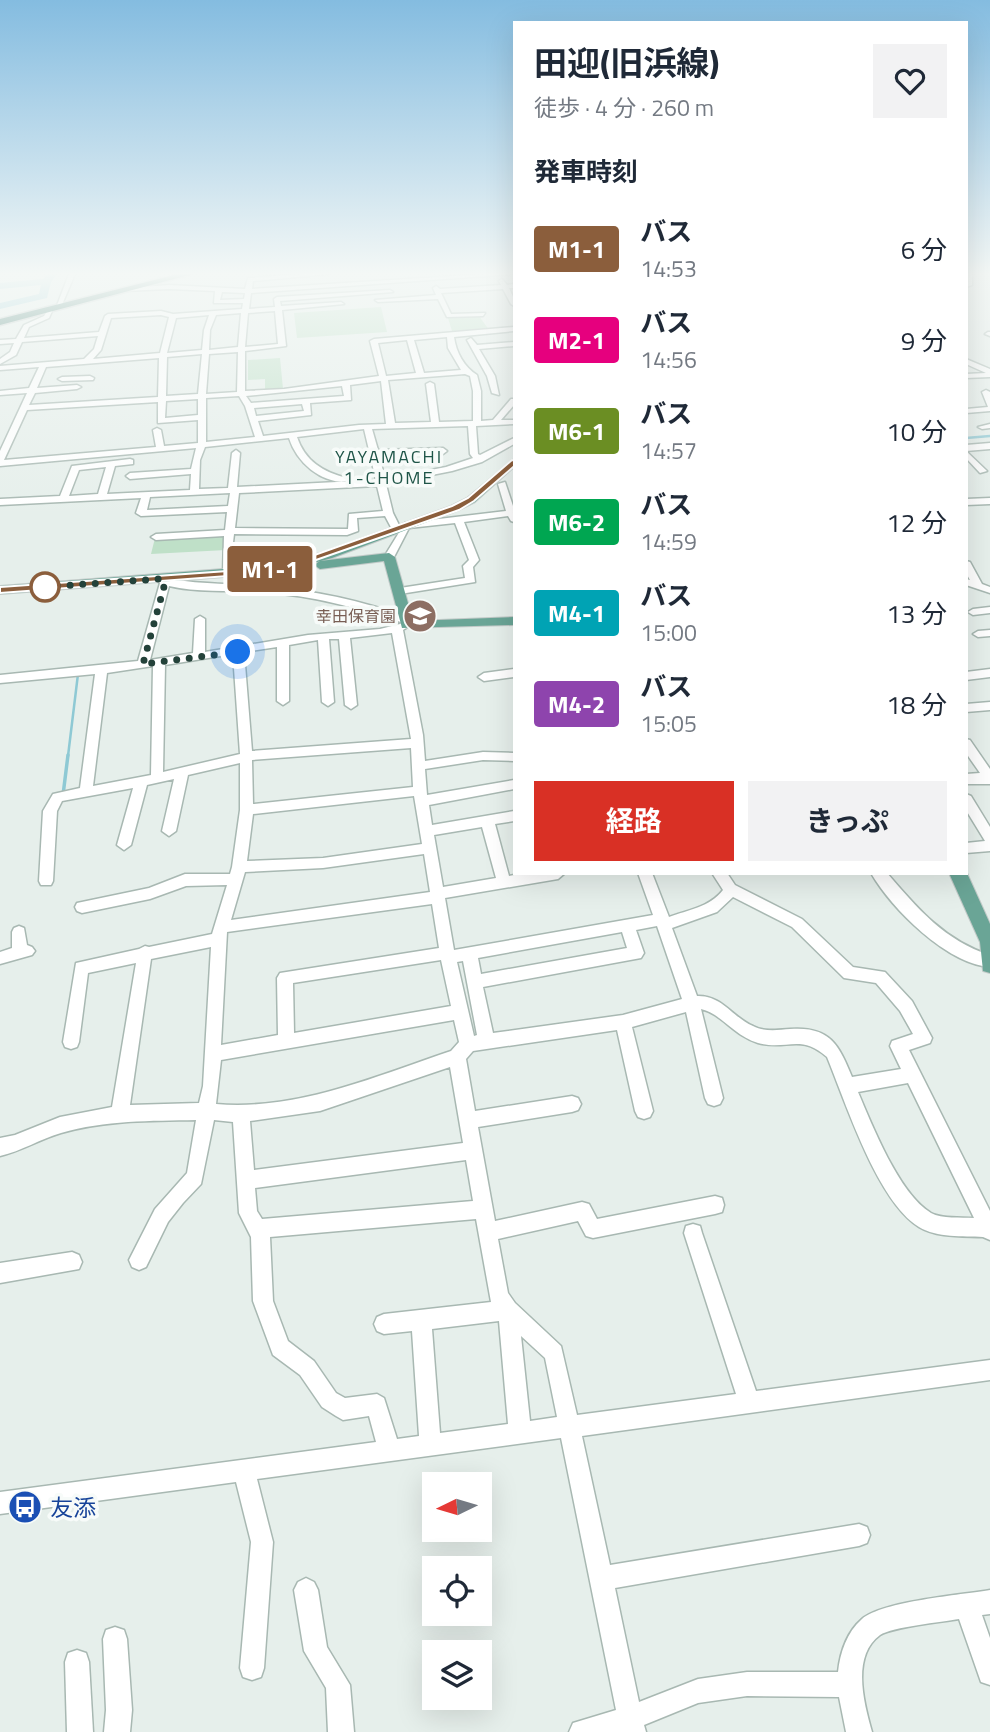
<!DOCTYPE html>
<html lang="ja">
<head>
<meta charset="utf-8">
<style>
	:root { --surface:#fff; --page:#f2f2f3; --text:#1f2937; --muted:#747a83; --accent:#d93025 }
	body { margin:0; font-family:"Titillium Web","Noto Sans JP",sans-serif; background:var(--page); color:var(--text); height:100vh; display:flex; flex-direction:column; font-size:26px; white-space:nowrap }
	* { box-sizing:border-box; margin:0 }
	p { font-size:23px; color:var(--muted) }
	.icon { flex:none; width:38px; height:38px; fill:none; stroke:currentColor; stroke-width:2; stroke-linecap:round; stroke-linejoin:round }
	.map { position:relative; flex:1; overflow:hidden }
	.panel { position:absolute; left:513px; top:21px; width:455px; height:854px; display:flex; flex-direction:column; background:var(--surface); border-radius:0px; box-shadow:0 7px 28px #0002 }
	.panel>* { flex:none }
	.badge { padding:0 14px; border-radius:5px; font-size:24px; line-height:46px }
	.needle { width:46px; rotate:265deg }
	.controls { position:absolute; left:422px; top:1472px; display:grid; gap:14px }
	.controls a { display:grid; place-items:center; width:70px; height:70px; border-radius:0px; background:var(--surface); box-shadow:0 7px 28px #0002; font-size:35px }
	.you { position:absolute; width:35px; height:35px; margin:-18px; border:5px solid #fff; border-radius:50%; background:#1a73e8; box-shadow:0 0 0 10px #1a73e833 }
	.map>.badge { position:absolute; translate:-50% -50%; box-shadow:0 0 0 4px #fff }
	h2 { padding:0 21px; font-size:26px; line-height:63px }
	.round { display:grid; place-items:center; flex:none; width:74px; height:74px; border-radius:0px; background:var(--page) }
	.overview { display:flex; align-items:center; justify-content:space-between; height:119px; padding:0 21px }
	h1 { font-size:33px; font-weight:700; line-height:52px }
	.action { display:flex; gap:14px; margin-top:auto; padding:14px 21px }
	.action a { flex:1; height:80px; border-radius:0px; background:var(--accent); color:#fff; font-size:28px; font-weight:700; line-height:80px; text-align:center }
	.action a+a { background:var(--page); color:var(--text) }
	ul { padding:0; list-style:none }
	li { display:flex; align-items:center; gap:21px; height:91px; padding:0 21px }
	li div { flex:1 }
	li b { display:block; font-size:26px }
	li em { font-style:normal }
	li .badge { min-width:77px; font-weight:700; text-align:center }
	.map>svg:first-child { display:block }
	.green { fill:#bfe0c8 }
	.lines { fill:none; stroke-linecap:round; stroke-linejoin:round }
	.stream-far1 { stroke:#8ec9d4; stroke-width:2.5 }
	.stream { stroke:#8ec9d4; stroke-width:3.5 }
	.river { fill:#8ec9d4; fill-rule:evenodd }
	.minor-casing { stroke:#a8b8b2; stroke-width:3 }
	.major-casing { stroke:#c2cac8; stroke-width:2 }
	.highway-casing { stroke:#c2cac8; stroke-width:3 }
	.minor { fill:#fff; fill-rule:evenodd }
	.major { fill:#6aa596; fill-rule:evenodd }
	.highway { fill:#2f6f62; fill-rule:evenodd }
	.line { fill:#8b5e3c; stroke:#fff; stroke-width:2 }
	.walk { stroke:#24423a; stroke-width:7; stroke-dasharray:0 12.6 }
	.stop-dot { fill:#fff; stroke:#8b5e3c; stroke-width:3.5 }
	.labels { text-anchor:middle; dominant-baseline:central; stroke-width:7; stroke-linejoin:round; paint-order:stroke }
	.far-education-label { font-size:16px; fill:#785e54; stroke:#f7fbf9; text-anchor:end }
	.far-neighbourhood-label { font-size:18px; letter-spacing:2px; fill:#1f5548; stroke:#f7fbf9 }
	.near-transit-label { font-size:23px; fill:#164399; stroke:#f7fbf9; text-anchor:start }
</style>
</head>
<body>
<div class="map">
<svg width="990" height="1732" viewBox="0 0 990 1732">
	<rect width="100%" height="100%" fill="#e6efeb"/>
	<g class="green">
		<polygon points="381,307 387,332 297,338 294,313"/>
		<polygon points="479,316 489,330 452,331 448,318"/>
		<polygon points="280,358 283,389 265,390 265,379 248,380 248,360"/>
		<polygon points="228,534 226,550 151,554 155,538"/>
	</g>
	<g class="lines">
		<g class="stream-far1">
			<polyline points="966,438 990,436"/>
			<polyline points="68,756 78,674"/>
		</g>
		<polyline class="stream" points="63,795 68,755"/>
		<polygon class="river" points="47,274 57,274 51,282 47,298 0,309 0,303 39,294 41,285 0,289 0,283 43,279"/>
		<defs>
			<g id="minor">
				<polygon points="69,274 75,274 61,307 56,308"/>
				<path d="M303,274h26l-76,7 -1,8 234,-15h26l-261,19 -2,16 26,-2 -1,-8 3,-2 113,-7 3,2 -113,9 1,5 60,-4 3,2 -62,6 4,36 -41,5v40l39,-2 95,-13 -9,-35 4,-2 140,-12v4l-60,6c2,15 10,30 23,38l4,16v30l12,-1 18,-21h3v6l-13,15h13v4l-38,2 2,28 2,1 34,-17v6l-32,18 -30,9 -66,13 7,29 7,14 5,-4 101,-12 -8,-27 7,-2 9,27v13l-3,-1 -3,-5 -44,6 15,38 -6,7 2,15 -75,12 -5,-3 5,-3 65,-10 -2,-12 6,-6 -14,-37 -46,5 -15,29 -5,3 -5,-3 16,-26h-7l-8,-15 -28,2 1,13 -11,4 -113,-1 -2,17 1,23 -5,3 -5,-3 1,-38 -68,4 -5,-3 5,-3 69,-4 2,-18 -86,4 -5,-3 5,-15 -141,7v-6l60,-3 12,-30 58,-7 3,1v4l-18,2 -8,28 83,-4 1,-16 -61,5 -4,-3 4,-3 61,-4 5,-21 -196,18v-15l27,-58 -27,2v-4l29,-3 10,-21 -39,3v-4l84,-7 10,-10 4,-13 -76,6 -6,13 -16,9v-5l10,-7 4,-9 -14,1v-4l16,-1 8,-14 20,-9 6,-9 3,2 -4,9 -20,9 -5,11 75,-6 6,-16 3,-2 53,-3 12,3 69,-5 1,-6h-29l1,-12 -46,-2 -46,2 2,-3 44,-3 76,4 3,-11zM222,292l23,1 -1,6 -24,1zM275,311l3,33 -33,3 3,-34zM241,313l-3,34 -29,3 1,-20 6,-15zM161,315l8,2 -9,36 -67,6 8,-9 10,-32zM209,315l-5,15 -2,20 -35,3 9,-35zM447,337l1,11 13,22 -37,3 -10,-33zM407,340l9,33 -30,3 -8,-33zM238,352l-1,40 -31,2 3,-40zM202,354l-4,40 -32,2 1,-39zM159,358l-1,39 -129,8 6,-12 42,-4 4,-2 -4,-2 -40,3 9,-21zM465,374l5,2 3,15v30l-34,1 -5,-38 -4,-2 -4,2 5,38 -36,1 -7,-43zM381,381l5,43 -27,1 -96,11 -5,-15 53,-6 -1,-12 41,-3 -1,-15zM342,386l2,10 -93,7 -5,-7zM239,396l6,10 10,31 -49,5v-44zM198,399v16l-33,3 1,-17zM158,402v21l40,-3v23l-34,3 -3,-16 -4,-2 -4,2 3,17 -152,13 23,-50zM302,404l2,7 -48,5 -2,-8zM468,426l2,28 3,4 -27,9 -61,12 -6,-24 64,-1 4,-3 -4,-3 -65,2 -6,-21zM364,429l12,51 -139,7 3,-34 -4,-3 -4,3 -4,35 -29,1 1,-29 5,-13 84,-9c8,25 32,45 58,44v-4c-24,-6 -42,-17 -50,-41zM106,467l-8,27 -29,2 10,-26zM377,486l6,25 -34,3 -1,15 -113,-1 4,-35zM230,493l-2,13 -81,4 3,-13z"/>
				<polygon points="966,274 972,274 972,285 966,287"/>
				<polygon points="502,279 507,285 514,284 514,288 509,288 514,299 514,306 511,304 503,289 441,293 451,314 485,313 483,316 447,317 438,299 378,302 375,300 436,295 433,288 436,286 440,289 501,285 499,281"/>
				<polygon points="988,332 990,332 990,336 985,334"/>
				<polygon points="471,338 477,345 514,342 514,346 479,349 495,376 499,395 492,393 487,376 467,340"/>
				<polygon points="966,359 990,369 990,377 966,378 966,374 986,373 966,364"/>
				<polygon points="90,376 94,378 93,380 62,381 58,379 62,377"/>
				<polygon points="986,390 990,392 990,411 966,413 966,409 988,407 982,392"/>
				<polygon points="990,424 990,428 982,429 978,427"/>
				<polygon points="990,443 990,449 966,451 987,471 980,473 966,458 966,445"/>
				<polygon points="990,498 990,504 966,505 966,499"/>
				<polygon points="966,561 970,562 982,584 990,587 990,593 966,585 966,579 970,580 966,573"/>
				<path d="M159,576c33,9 68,7 102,10 51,4 100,14 148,32l1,2 -5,3 4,3 -6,4 20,105 2,26 58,-9 31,1v8l-31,-1 -58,9 2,26 87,-15v9l-85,16 3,20 82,-14v10l-19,3 14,52 15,-3h41l-7,6 -113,19 9,52 199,-35 -15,-42h14l17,44c19,-7 41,-10 54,-27l-11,-17h15l8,12 67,34 51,48 32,5 27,29 20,37 -2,5 -21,7 81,161v29l-7,-3c-20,-1 -46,1 -64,-10 -42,-26 -73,-124 -92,-170 -27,-24 -40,-6 -69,-14 -24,-7 -36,-29 -57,-34l22,89 -3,6 -6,2 -6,-2 -3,-6 -19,-86 -54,15 21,84 -3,6 -6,2 -6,-2 -3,-6 -18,-81 -144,21 -7,8 9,52 97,-15 6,2 3,6 -3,6 -6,2 -94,15 17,94 87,-19 7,2 8,15 118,-23 7,2 2,7 -2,7 -7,2 -122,24 -7,-2 -8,-15 -80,18 10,54 7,10 46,43 16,69 159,-21 -52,-161 2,-7 7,-2 7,2 2,7 54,158 234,-31v20l-408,56 28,129 249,-41 8,3 3,8 -3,8 -8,3 -244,42 24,114 59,-23 49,-7h91c2,-19 9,-40 24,-53 21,-18 99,-24 128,-29v24l-8,1 8,23v47l-9,-3 -22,-63c-17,3 -67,8 -79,16 -29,21 -16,69 -8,97h-26l-7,-35 -92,-1 -49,7 -54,22 2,7h-77l4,-9 43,-13 -55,-272 -304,41 16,63 -9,126 -3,9 -9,3 -9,-3 -3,-9 11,-126 -15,-60 -236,32v-22l376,-50 -7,-26 -26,4 -7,-4 -14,-9 -22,-32 -27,-20 -20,-54 -2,-64 -12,-24 -6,-91 -19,-2 -13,64 -18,19 -15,19 -22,45 -7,3 -7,-3 -3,-7 26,-51 32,-36 9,-53c-45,1 -91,0 -135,13 -21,6 -39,18 -61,23v-18l15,-3 45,-18 52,-10 24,-144 -48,10 -9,69 -2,5 -6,2 -6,-2 -2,-5 13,-79 63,-14 6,-3 4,1 63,-13 15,-49 -41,1 -36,13 -68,14 -5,-2 -2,-4 2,-4 72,-15 36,-14h45l2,-7 8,-57v-47l-52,12 -12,56 -7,5 -7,-5 12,-52 -27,6 -16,60 -7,5 -7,-5 16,-57 -71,13 -5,10 -4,70 -2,4h-10l-2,-4 4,-70 10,-17 27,-6 15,-114 -95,9v-8l138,-14 22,-78 -6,-4zM169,586c29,7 63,4 92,6 54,4 92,15 143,31l-24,6 -72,6 -103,17v-33l-5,-3 -5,3 -2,34 -43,7zM392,633l19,106 -159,12 -8,-99 33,-5v54l6,4 6,-4v-56l29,-5 4,62 6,4 6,-4 -5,-63h10l6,66 6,4 6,-4 -7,-67zM233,654l7,100 -77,18 2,-107zM153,666l-2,109 -58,11 14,-113zM411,748l2,39 -160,17 -1,-44zM414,796l8,48 -99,14 -76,3 6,-47zM482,827l14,51 -53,9 -9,-52zM424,854l6,38 -199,28 14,-48 78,-4zM733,897l59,30 52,51 32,5 24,28 13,23 -21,7 -2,5 11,23 -49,8c-13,-32 -22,-51 -62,-48 -12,1 -26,3 -37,-3 -21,-9 -31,-31 -56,-30l-25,-68 45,-16zM432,904l7,44 -159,25 -3,5 1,57 -57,10 6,-113zM657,926l25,73 -59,16 -130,18 -10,-46 158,-29 3,-5 -8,-23zM622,932l5,16 -146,26 -3,-16zM211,947l-8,139 -4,17 -69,2 21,-146zM441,960l10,46 -157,27 -1,-50zM463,961l14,74 -3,1 -17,-74zM454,1020l5,22 -8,9c-75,25 -153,60 -235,53l5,-44zM450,1067l13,76 -209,27 -4,-49 70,-10zM908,1083l66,135c-13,-1 -32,1 -43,-5 -32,-19 -59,-88 -73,-121zM466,1160l7,41 -211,18 -5,-8 -2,-23zM476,1219l15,83 -107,12 -7,3 -3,7 3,7 7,3 28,-3 7,105 -22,3 -13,-41 -7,-4 -32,4 -9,-5 -22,-32 -26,-20 -15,-40 -3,-64zM499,1321l9,103 -68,9 -8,-104zM521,1336l24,22 12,59 -27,4z"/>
				<polygon points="990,607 990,613 973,615 968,612 973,609"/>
				<polygon points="990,630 990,636 978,637 973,634 978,631"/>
				<polygon points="514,669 514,677 484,681 478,677 484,673"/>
				<polygon points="990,669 990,677 966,680 966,672"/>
				<polygon points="990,702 990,710 966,712 966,704"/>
				<polygon points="966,739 970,740 990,769 990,784 966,784 966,774 980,773 966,753"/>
				<polygon points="966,794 971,796 990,827 990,851 966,853 966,843 985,841 966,810"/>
				<path d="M871,873h16c30,35 58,68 103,82v12c-43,-3 -98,-58 -119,-94z"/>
				<polygon points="19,926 24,928 27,945 32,947 35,951 32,955 0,964 0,952 12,948 12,932 14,928"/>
				<polygon points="72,1252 79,1255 82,1262 79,1269 0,1283 0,1263"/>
				<polygon points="306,1578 314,1582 318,1590 327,1647 350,1685 354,1732 328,1732 326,1688 304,1651 294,1590 298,1582"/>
				<polygon points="115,1627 124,1630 127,1639 132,1710 130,1732 104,1732 106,1710 103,1639 106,1630"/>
				<polygon points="77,1650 86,1653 89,1662 93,1732 67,1732 65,1662 68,1653"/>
			</g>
			<g id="major">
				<polygon points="514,459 514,467 475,502 459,510 332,558 276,573 0,594 0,586 276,565 324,552 451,506 467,498"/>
				<polygon points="389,553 395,557 413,621 514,617 514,625 402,628 384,561 320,569 314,565 320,561"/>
				<polygon points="966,871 990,924 990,973 983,971 980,942 949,873"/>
			</g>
			<polygon id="highway" points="178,274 193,274 0,325 0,319"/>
		</defs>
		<use href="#minor" class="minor-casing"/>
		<use href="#major" class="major-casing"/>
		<use href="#highway" class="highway-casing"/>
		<use href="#minor" class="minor"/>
		<use href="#major" class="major"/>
		<use href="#highway" class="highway"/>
	</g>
	<linearGradient id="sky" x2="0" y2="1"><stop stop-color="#84bce0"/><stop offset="0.53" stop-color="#f4f8f6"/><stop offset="1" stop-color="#f4f8f6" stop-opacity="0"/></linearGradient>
	<rect width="990" height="516" fill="url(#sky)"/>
	<polygon class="line" points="512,460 519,462 474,501 459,510 296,567 228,576 0,593 0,587 228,571 295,562 452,506 468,498"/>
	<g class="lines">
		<polyline class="walk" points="45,587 159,579 165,583 143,664 238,652"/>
	</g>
	<defs>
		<symbol id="school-disc" viewBox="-11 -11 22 22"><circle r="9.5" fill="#8d6e63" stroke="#f7fbf9"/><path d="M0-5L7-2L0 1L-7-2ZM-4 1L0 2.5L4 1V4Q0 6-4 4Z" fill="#fff"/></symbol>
		<symbol id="bus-disc" viewBox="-11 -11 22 22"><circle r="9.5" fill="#1a4fb4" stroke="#f7fbf9"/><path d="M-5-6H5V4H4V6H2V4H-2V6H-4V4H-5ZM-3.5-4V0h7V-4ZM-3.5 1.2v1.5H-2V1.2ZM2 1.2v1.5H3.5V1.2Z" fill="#fff"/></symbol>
	</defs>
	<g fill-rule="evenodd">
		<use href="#school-disc" x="401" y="597" width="38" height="38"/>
		<use href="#bus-disc" x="6" y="1488" width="38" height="38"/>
	</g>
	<circle class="stop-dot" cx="45" cy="587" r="14"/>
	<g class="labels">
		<g class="far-education-label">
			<text x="396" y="616">幸田保育園</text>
		</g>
		<g class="far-neighbourhood-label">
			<text x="389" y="456">YAYAMACHI<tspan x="389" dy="21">1-CHOME</tspan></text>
		</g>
		<g class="near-transit-label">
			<text x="50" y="1507">友添</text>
		</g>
	</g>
</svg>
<div class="controls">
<a><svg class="needle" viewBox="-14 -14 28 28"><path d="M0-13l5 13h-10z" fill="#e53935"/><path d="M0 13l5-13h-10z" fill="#747a83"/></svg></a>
<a><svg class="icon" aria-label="locate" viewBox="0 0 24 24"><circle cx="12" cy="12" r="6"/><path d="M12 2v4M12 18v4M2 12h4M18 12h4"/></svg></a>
<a><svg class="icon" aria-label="layers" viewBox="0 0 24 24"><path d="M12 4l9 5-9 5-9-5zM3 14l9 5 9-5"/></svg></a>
</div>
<div class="you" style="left:238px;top:652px"></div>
<b class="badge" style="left:270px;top:569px;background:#8b5e3c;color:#fff">M1-1</b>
<section class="panel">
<div class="overview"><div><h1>田迎(旧浜線)</h1><p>徒歩 · 4 分 · 260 m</p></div><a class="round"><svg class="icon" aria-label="heart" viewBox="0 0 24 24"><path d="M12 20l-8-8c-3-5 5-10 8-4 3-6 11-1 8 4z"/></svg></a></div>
<h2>発車時刻</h2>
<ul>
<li><span class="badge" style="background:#8b5e3c;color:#fff">M1-1</span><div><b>バス</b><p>14:53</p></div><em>6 分</em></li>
<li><span class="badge" style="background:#e6007e;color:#fff">M2-1</span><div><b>バス</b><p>14:56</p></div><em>9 分</em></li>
<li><span class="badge" style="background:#6b8e23;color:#fff">M6-1</span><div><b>バス</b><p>14:57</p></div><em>10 分</em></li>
<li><span class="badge" style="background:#00a651;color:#fff">M6-2</span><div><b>バス</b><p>14:59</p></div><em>12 分</em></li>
<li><span class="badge" style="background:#00a3b4;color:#fff">M4-1</span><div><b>バス</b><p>15:00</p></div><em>13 分</em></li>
<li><span class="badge" style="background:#8e44ad;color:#fff">M4-2</span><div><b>バス</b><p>15:05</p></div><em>18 分</em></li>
</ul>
<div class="action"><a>経路</a><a>きっぷ</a></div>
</section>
</div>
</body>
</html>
